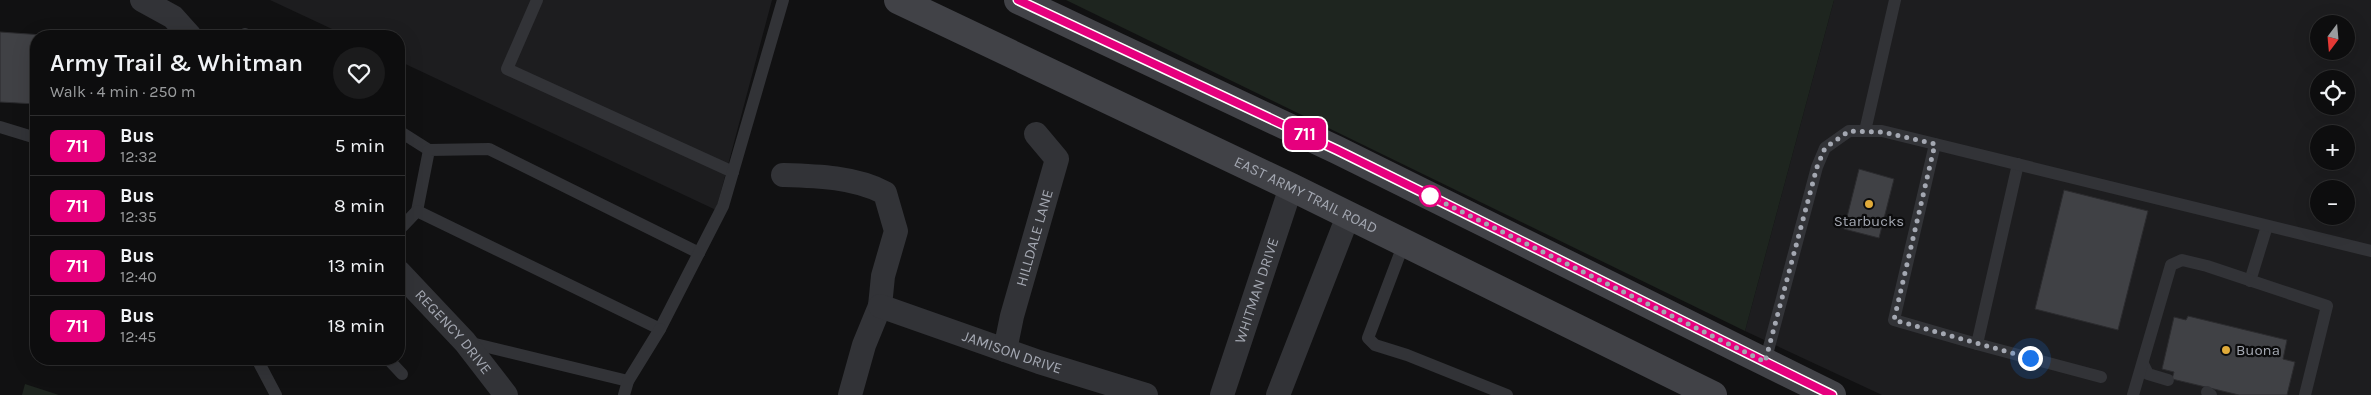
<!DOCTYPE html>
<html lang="en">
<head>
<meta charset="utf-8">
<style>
	:root { --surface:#0d0d0e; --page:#1b1b1c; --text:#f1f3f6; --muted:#9a9c9e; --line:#2d2d2e }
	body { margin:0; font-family:Karla,sans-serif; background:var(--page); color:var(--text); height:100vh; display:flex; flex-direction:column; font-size:19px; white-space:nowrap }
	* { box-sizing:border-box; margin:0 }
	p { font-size:16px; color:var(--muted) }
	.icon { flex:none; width:28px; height:28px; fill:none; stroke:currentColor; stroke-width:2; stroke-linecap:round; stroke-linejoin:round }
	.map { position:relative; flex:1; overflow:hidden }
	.panel { position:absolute; left:30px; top:30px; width:375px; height:335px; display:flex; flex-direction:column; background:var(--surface); border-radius:20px; box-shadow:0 5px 20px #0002,0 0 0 1px var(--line) }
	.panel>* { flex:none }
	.badge { padding:0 10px; border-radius:8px; font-size:18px; line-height:32px }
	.needle { width:32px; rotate:196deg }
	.buttons { position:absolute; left:2310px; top:15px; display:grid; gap:10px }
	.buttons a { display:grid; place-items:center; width:45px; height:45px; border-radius:50%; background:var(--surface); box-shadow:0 5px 20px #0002,0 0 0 1px var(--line); font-size:25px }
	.you { position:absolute; width:25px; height:25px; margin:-12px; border:4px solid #fff; border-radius:50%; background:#1a73e8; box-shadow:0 0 0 8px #1a73e833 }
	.map>.badge { position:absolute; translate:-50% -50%; box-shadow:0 0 0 2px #fff }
	.round { display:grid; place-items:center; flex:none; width:52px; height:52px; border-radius:26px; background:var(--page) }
	.headline { display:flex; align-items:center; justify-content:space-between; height:85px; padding:0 20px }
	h1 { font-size:24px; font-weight:600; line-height:38px }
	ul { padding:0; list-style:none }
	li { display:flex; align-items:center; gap:15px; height:60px; padding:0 20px; border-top:1px solid var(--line) }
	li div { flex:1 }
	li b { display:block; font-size:19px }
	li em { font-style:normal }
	li .badge { min-width:55px; font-weight:700; text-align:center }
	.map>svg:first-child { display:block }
	.built { fill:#1d1d1f; fill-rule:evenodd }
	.green { fill:#1e251f }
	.building { fill:#404145; stroke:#2b2b2e }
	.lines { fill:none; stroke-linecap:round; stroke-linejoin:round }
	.lane { stroke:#323337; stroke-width:12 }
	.street { stroke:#323337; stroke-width:24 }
	.secondary { stroke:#414247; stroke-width:28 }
	.line-casing { stroke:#fff; stroke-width:11 }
	.line { stroke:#e6007e; stroke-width:8 }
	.walk { stroke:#a4a8b2; stroke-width:5; stroke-dasharray:0 9 }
	.stop-dot { fill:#fff; stroke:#e6007e; stroke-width:2.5 }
	.poi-dot { fill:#e1ab3a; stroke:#0c0c0d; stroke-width:2 }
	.labels { text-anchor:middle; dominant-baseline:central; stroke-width:4.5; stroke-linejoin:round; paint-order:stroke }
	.street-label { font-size:15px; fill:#a4a8b2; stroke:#0c0c0d }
	.poi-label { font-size:15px; fill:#a4a8b2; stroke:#0c0c0d }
</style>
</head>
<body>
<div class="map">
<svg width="2371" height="395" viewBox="0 0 2371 395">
	<rect width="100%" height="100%" fill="#111112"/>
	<g class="built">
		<polygon points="270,0 772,0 716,210 399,61 399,36 347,36"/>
		<path d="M1834,0h537v395h-489l-137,-64zM2319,24h27v27h-27zM2319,79h27v27h-27zM2319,134h27v27h-27zM2319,189h27v27h-27z"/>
	</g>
	<g class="green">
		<polygon points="1066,0 1834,0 1745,331"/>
		<polygon points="25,384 59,395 22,395"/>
	</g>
	<g class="building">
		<polygon points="0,32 57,36 36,36 36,104 0,102"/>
		<polygon points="1859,169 1894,179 1879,238 1844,229"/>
		<polygon points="2064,190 2148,211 2118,330 2035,309"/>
		<polygon points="2188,316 2287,340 2283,359 2295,362 2287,395 2239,395 2172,379 2174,372 2162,369 2174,317 2186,320"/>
	</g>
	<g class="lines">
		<g class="lane">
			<polyline points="537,0 507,69 733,172"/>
			<polyline points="242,36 245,34 248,36"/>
			<polyline points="0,127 36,138"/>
			<polyline points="399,131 429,150"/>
			<polyline points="1865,131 1895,0"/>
			<polyline points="1935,144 1894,320 1977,344 2018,164"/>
			<polyline points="417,211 429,150 489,149 699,253"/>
			<polyline points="399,230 417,211 660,329 723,206 783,0"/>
			<polyline points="1404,243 1368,338 1375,345 1407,355 1507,395"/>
			<polyline points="2250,281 2267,226"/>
			<polyline points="467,342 628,381"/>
			<polyline points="1977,344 2101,377"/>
			<polyline points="257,359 276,395"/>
			<polyline points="388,359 402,374"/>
			<polyline points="1765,362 1817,167 1825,148 1849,131 1882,131 2371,251"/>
			<polyline points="2143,364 2148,374 2168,380"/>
			<polyline points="2207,392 2211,395"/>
			<polyline points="624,395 628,381 660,329"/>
			<polyline points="2133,395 2171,265 2182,260 2207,266 2327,306 2305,395"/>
		</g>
		<g class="street">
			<polyline points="142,0 173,17 190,36"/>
			<path d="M783,175c34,1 72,2 102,18l11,38 -13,45 -3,30 -16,39 -14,50"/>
			<path id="s1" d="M399,272l66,70 41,53"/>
			<path id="s2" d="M880,306l159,56 107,33"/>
			<path id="s3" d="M1005,350l7,-34 45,-157 -21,-25"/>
			<path id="s4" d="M1222,395l69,-208"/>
			<polyline points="1278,395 1348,216"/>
		</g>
		<g class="secondary">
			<path id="s5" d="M898,0l393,187 422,208"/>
			<polyline points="1018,0 1337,150 1832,395"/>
		</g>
	</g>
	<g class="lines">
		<defs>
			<polyline id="line" points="1018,0 1337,150 1832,395"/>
		</defs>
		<use href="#line" class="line-casing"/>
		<use href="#line" class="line"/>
		<polyline class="walk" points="1430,196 1426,194 1765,362 1817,167 1825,148 1849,131 1882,132 1935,144 1894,320 2030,358"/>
	</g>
	<circle class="stop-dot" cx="1430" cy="196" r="10"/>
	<g class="poi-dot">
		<circle cx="1869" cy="204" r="5"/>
		<circle cx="2226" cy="350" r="5"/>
	</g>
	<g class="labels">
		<g class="street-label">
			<text stroke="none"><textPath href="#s5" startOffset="452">EAST ARMY TRAIL ROAD</textPath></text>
			<text stroke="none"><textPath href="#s3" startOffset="116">HILLDALE LANE</textPath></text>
			<text stroke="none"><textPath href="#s4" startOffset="110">WHITMAN DRIVE</textPath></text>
			<text stroke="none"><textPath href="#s1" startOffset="81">REGENCY DRIVE</textPath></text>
			<text stroke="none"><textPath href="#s2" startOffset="140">JAMISON DRIVE</textPath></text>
		</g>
		<g class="poi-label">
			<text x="1869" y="221">Starbucks</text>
			<text x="2236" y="350" text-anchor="start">Buona</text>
		</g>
	</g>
</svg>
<div class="buttons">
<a><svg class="needle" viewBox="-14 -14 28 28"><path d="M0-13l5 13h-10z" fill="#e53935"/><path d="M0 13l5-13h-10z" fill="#9a9c9e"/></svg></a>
<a><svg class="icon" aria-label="locate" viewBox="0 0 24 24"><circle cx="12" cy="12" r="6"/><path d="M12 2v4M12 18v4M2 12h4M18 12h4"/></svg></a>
<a>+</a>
<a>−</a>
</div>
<div class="you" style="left:2030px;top:358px"></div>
<b class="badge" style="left:1305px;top:134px;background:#e6007e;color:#fff">711</b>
<section class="panel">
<div class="headline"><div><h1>Army Trail &amp; Whitman</h1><p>Walk · 4 min · 250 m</p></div><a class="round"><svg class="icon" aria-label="heart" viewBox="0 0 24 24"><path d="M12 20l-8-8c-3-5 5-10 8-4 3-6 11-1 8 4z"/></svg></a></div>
<ul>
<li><span class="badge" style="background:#e6007e;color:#fff">711</span><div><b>Bus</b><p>12:32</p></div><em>5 min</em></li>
<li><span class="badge" style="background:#e6007e;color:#fff">711</span><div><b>Bus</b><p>12:35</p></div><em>8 min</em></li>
<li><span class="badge" style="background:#e6007e;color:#fff">711</span><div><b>Bus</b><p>12:40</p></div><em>13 min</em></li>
<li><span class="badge" style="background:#e6007e;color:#fff">711</span><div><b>Bus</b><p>12:45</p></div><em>18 min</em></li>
</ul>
</section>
</div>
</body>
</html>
